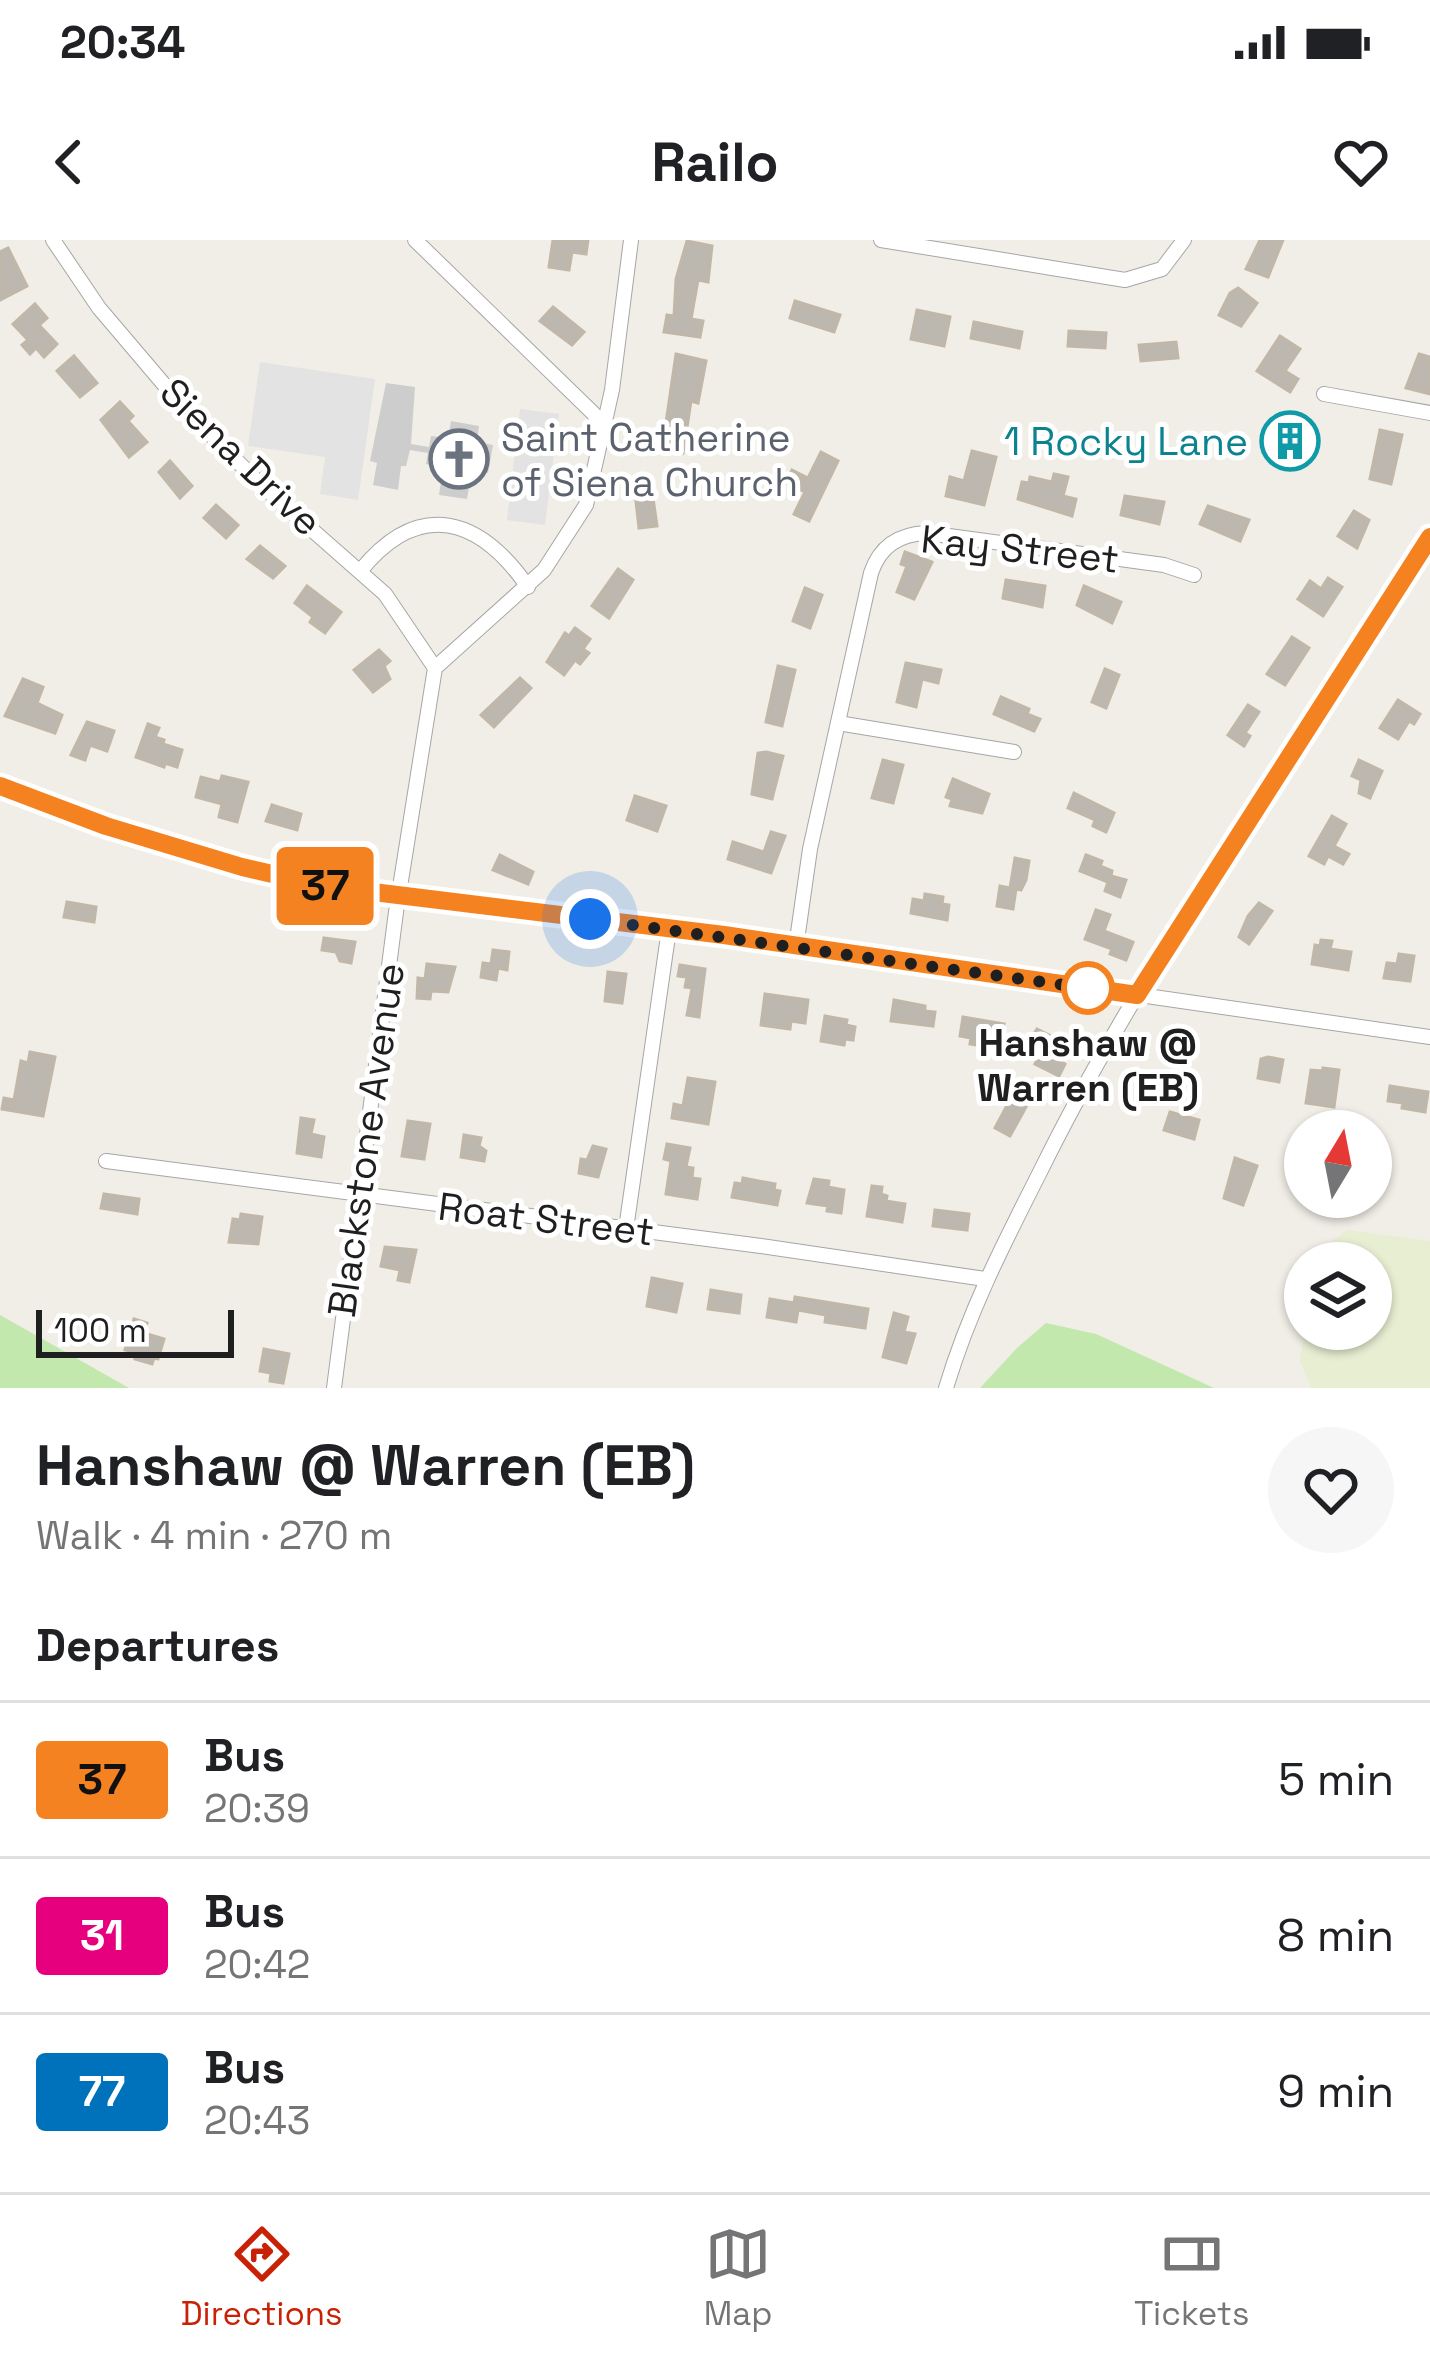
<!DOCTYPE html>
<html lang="en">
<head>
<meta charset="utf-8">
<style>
	:root { --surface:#fff; --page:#f6f6f6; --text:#202124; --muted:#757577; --line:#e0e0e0; --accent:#c92105 }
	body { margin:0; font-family:"Space Grotesk",sans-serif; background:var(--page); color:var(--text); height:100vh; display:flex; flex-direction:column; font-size:45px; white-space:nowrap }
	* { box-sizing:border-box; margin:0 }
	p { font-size:39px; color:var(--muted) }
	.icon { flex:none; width:66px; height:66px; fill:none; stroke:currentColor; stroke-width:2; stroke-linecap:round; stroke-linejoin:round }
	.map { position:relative; height:1148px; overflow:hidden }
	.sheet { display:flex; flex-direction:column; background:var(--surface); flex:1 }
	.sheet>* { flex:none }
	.badge { padding:0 24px; border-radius:9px; font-size:42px; line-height:78px }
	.needle { width:78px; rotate:10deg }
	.fabs { position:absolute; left:1284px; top:870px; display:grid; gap:24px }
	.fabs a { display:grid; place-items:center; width:108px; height:108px; border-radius:50%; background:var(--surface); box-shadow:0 3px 9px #0004; font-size:60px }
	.scale { position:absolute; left:36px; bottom:30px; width:198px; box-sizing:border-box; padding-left:12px; border:6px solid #1f1f1f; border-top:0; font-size:33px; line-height:42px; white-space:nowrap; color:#1f1f1f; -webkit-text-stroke:9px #fff; paint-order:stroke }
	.you { position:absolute; width:60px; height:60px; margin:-30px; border:9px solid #fff; border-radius:50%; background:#1a73e8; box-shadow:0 0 0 18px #1a73e833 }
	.map>.badge { position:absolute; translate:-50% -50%; box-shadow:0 0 0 6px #fff }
	h2 { padding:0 36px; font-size:45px; line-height:108px }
	.round { display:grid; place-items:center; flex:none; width:126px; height:126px; border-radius:63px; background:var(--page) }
	.overview { display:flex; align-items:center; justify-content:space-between; height:204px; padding:0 36px }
	h1 { font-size:57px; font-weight:700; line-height:90px }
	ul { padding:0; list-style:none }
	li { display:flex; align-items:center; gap:36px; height:156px; padding:0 36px; border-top:3px solid var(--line) }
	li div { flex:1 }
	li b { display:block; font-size:45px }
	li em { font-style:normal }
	li .badge { min-width:132px; font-weight:700; text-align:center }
	.status { display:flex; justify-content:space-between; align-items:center; height:84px; padding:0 60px; background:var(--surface); direction:ltr }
	.status svg { height:33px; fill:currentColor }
	header { display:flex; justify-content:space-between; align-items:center; height:156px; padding:0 36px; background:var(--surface); font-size:54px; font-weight:700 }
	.dock { display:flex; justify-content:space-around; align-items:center; height:168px; border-top:3px solid var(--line); background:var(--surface); font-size:33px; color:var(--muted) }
	.dock a { display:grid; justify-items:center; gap:6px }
	.dock .current { color:var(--accent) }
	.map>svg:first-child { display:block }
	.religious { fill:#cdcdcd }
	.farmland { fill:#e8eed2 }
	.grass { fill:#c2e8ae }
	.parking { fill:#e3e3e3 }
	.building { fill:#bcb7af; stroke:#c1b7a9; stroke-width:3 }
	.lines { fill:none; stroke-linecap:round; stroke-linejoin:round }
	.minor-casing { stroke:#a6a6a6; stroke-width:16 }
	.minor { stroke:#fff; stroke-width:14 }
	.line-casing { stroke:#fff; stroke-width:27 }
	.line { stroke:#f58220; stroke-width:18 }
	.walk { stroke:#1f1f1f; stroke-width:12; stroke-dasharray:0 21.6 }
	.stop-dot { fill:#fff; stroke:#f58220; stroke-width:6 }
	.labels { text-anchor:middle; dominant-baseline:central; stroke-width:10; stroke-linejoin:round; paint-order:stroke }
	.worship-label { font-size:39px; fill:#5b616d; stroke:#fff; text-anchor:start }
	.culture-label { font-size:39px; fill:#0d838f; stroke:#fff; text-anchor:end }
	.street-label { font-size:39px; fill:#1f1f1f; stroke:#fff }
	.stop-label { font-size:39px; font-weight:bold; fill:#1f1f1f; stroke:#fff }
</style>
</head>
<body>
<div class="status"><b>20:34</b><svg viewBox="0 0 49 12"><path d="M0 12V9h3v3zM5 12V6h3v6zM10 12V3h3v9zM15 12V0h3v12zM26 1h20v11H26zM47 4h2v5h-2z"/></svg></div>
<header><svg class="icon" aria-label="back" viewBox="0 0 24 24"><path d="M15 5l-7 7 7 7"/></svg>Railo<svg class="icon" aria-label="heart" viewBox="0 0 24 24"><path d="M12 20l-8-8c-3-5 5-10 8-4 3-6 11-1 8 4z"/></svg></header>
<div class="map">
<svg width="1430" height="1148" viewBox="0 0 1430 1148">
	<rect width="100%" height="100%" fill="#f0eee6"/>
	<polygon class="religious" points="386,143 415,147 411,204 429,207 431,196 448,198 451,181 479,186 477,202 493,205 488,233 472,231 467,259 439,255 443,227 426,224 428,213 410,210 406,226 401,226 398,250 373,245 377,223 370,221"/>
	<polygon class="farmland" points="1347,990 1430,1001 1430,1148 1311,1148 1300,1121 1305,1085 1305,1089 1371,1089 1371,1023 1324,1023 1330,1003"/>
	<g class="grass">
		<polygon points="0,1075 129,1148 0,1148"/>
		<polygon points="1046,1083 1096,1094 1214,1148 980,1148 1017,1108"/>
	</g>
	<g class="parking">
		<polygon points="260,122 375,139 358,260 320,254 325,217 248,206"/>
		<polygon points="520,169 559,174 545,285 507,280"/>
	</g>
	<g class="building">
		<polygon points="553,0 588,0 586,14 572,12 569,30 549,27"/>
		<polygon points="1260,0 1283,0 1268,37 1246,29"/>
		<polygon points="687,1 712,6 708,42 698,40 691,79 703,81 700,97 664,92 667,75 674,76 676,39"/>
		<polygon points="8,8 27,46 0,60 0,12"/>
		<polygon points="1238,48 1257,63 1241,86 1219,75 1230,53"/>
		<polygon points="795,61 840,75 834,92 790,78"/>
		<polygon points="35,64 47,78 39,85 57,104 44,117 36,108 30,114 22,105 28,100 13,84"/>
		<polygon points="553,67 584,92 572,105 540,81"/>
		<polygon points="917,70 950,77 944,106 911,99"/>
		<polygon points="974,82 1022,92 1019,108 971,98"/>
		<polygon points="1069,91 1106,93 1105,108 1068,106"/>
		<polygon points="1280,96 1300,109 1285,131 1298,139 1290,152 1257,131"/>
		<polygon points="1176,102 1178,118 1141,121 1139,105"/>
		<polygon points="676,114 706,121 698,163 691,161 683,213 662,210"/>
		<polygon points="1419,114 1430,117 1430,154 1406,148"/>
		<polygon points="74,116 97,143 80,157 57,131"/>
		<polygon points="120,162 133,176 128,181 147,202 129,217 101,180"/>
		<polygon points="1273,184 1314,196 1308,217 1267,205"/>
		<polygon points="1380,190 1402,195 1391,244 1370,239"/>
		<polygon points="972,211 996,217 984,265 946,256 950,237 964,241"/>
		<polygon points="821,212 838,221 809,281 794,274 805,252 786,243 792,230 808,238"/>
		<polygon points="170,221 192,246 180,258 159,232"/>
		<polygon points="1054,234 1068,237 1063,256 1076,259 1072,276 1018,259 1022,242 1029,243 1030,237 1052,242"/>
		<polygon points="652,251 657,286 639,288 635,253"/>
		<polygon points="1125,256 1164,262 1159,284 1121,275"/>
		<polygon points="216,265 238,285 226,298 204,278"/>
		<polygon points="1208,266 1249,280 1240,301 1200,284"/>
		<polygon points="1354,271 1369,280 1357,308 1338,296"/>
		<polygon points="260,306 285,326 273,338 247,319"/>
		<polygon points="905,312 932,322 914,359 897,352 907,326 901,324"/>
		<polygon points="618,329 633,340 609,378 592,366"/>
		<polygon points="1328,338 1342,347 1323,376 1298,359 1310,341 1321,349"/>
		<polygon points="1006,340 1045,346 1042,367 1003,358"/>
		<polygon points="307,346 341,372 325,393 310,382 313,377 295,363"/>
		<polygon points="1084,346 1121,362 1112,383 1077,365"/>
		<polygon points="805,348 822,355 810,388 793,381"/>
		<polygon points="575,388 590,399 583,409 589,413 580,424 575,420 564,435 547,422 565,393 569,396"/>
		<polygon points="1292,397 1309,408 1285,445 1267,434"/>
		<polygon points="379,410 390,421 384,426 390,439 373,452 354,430"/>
		<polygon points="906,423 941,430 938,443 922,439 916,467 897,462"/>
		<polygon points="778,426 795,430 782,486 766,482"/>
		<polygon points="1105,429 1119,435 1106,468 1092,462"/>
		<polygon points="520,438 531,448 494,487 481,475"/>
		<polygon points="23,439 43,447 37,463 62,475 55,493 5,476"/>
		<polygon points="1001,457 1029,469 1027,474 1040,479 1034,491 994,474"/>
		<polygon points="1398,460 1420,474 1414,484 1409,481 1398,499 1380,488"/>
		<polygon points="1248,465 1259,472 1245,493 1250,496 1244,506 1228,495"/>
		<polygon points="87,482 114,491 107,511 90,505 85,520 71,515"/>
		<polygon points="148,484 159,488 155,497 164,500 163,504 182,510 177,527 165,523 164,527 136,517"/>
		<polygon points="766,512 783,516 772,559 752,554 758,513"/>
		<polygon points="883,520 903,525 893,563 872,558"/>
		<polygon points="1359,520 1382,531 1370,558 1359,553 1361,540 1352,536"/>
		<polygon points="222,536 248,542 237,582 219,577 222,564 196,557 201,537 220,542"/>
		<polygon points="953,539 989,554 982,573 950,566 952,559 946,557"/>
		<polygon points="1074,553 1114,573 1106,592 1093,586 1095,580 1068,568"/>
		<polygon points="635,556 666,566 657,591 627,580"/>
		<polygon points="272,565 301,574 297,590 266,581"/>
		<polygon points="1332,576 1346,584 1334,606 1349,614 1343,624 1328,616 1324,624 1309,616"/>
		<polygon points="771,592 785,596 771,633 728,619 733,602 764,612"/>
		<polygon points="500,615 533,632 528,644 493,630"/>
		<polygon points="1086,615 1102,621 1100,626 1112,631 1111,636 1126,640 1120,657 1105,651 1108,642 1080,631"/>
		<polygon points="1015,618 1029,621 1026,640 1021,650 1016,649 1013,669 997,666 1000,646 1010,648"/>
		<polygon points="925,654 943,657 942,664 949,665 947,680 911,673 913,659 924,661"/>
		<polygon points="67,662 96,667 94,682 64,677"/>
		<polygon points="1259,663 1272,671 1249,704 1239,697 1248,676"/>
		<polygon points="1096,670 1110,675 1104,691 1133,702 1126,720 1110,714 1112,709 1085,699"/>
		<polygon points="324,698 355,702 351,723 340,721 336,712 322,710"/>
		<polygon points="1321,700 1332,701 1330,709 1351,712 1348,730 1312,724 1315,705 1320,706"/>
		<polygon points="493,710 509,712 507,730 498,728 496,740 481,737 483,723 491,724"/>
		<polygon points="1399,714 1414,716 1410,741 1384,738 1387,723 1397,724"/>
		<polygon points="427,724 455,727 448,752 431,751 430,759 417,758 418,738 425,739"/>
		<polygon points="680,725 705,729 699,777 687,775 692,748 685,747 687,737 678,736"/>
		<polygon points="608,732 626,734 622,763 605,761"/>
		<polygon points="765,754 808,760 805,783 791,781 790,789 761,785"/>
		<polygon points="894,760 925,766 925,771 935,772 933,786 891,781"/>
		<polygon points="825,776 847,780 846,785 855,787 853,800 845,799 844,805 821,801"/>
		<polygon points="963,777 1004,784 1001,800 987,797 984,806 970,804 971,798 960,796"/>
		<polygon points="1037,789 1061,801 1053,817 1065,824 1059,836 1035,824 1040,813 1027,806"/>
		<polygon points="30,812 55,817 43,876 2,869 4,858 14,860 21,821 28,823"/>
		<polygon points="1268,817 1283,820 1279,842 1258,838 1261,819"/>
		<polygon points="1323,828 1339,830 1334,867 1306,863 1311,830 1323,831"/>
		<polygon points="688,838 715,842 708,884 672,878 674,864 683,866"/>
		<polygon points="1390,846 1428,852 1425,872 1402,868 1403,863 1388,861"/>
		<polygon points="1011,858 1026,867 1010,896 995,888"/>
		<polygon points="1170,872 1199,880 1194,899 1164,890"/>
		<polygon points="301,878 314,880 311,894 324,897 321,917 297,913"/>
		<polygon points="408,881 430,884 424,919 402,916"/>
		<polygon points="464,895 481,898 479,906 486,911 484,921 461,917"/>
		<polygon points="667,904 690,908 686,927 693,928 692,938 700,939 697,959 666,954 671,921 664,919"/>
		<polygon points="593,906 606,909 598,937 579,933 581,919 587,920"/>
		<polygon points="1235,918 1257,926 1243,965 1224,958"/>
		<polygon points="743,938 775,944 774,950 780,951 777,965 732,957 735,943 742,944"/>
		<polygon points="814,939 829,941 828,947 844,950 841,973 827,971 828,966 807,963"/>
		<polygon points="872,946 882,947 881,954 887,956 886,961 905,964 902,982 867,976"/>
		<polygon points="104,954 139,959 137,974 101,968"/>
		<polygon points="935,970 969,974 967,990 933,986"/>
		<polygon points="241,974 262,977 258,1004 229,1002 233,979 240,980"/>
		<polygon points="385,1007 416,1010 409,1042 398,1040 400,1030 381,1026"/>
		<polygon points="652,1038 682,1044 676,1072 647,1066"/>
		<polygon points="711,1050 741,1055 739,1073 708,1069"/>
		<polygon points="795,1057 868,1069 865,1088 825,1082 826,1075 798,1070 796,1082 767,1077 770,1059 794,1063"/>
		<polygon points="894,1073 908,1077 904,1092 915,1094 906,1123 883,1117"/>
		<polygon points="134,1079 147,1083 144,1093 164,1099 158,1119 154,1118 152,1124 135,1119 137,1113 125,1110"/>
		<polygon points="264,1109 289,1114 283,1143 270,1141 271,1133 260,1131"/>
	</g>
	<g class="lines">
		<defs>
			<g id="minor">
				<polyline points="53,0 99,68 184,168 261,245 385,354 435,428"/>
				<polyline points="415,0 594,174 602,194"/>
				<polyline points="881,0 1125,40 1162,29 1184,0"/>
				<polyline points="1324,154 1430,173"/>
				<path d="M361,330c59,-72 119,-52 167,17"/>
				<polyline points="838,483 1014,512"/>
				<polyline points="0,546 107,586 242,627 324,646 724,695 1430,797"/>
				<path d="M796,707l14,-98 61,-276c9,-27 28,-39 56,-40l237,32 30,10"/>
				<polyline points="106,921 761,1006 985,1039"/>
				<polyline points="626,989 669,689"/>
				<polyline points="334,1148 396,672 435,428 544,330 586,265 612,150 631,0"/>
				<path d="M946,1148c23,-77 58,-145 94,-216 110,-223 259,-424 390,-635"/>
			</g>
		</defs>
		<use href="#minor" class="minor-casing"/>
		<use href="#minor" class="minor"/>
	</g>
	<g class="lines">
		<defs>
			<polyline id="line" points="0,546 106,586 242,627 324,646 724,695 1137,755 1430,297"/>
		</defs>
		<use href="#line" class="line-casing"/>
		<use href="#line" class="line"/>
		<polyline class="walk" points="590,679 1100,750 1088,748"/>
	</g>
	<defs>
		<symbol id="building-ring" viewBox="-11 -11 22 22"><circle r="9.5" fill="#fff" stroke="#0f9aa8" stroke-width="1.5"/><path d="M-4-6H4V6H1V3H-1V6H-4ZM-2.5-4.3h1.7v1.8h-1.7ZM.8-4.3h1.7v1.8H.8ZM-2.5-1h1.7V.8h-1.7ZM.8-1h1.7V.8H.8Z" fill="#0f9aa8"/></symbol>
		<symbol id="church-ring" viewBox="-11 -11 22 22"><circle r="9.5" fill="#fff" stroke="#6b7280" stroke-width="1.5"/><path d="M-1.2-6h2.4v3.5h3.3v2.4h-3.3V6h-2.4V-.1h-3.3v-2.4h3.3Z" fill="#6b7280"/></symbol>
	</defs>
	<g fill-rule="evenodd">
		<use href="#building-ring" x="1257" y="168" width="66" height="66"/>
		<use href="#church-ring" x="426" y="186" width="66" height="66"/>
	</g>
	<circle class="stop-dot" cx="1088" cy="748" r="24"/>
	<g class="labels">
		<g class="worship-label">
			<text x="501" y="197">Saint Catherine<tspan x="501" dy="45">of Siena Church</tspan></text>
		</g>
		<g class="culture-label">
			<text x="1248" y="201">1 Rocky Lane</text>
		</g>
		<g class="street-label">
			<text transform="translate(241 217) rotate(44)">Siena Drive</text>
			<text transform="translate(1020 309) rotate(6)">Kay Street</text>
			<text transform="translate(366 900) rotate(-82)">Blackstone Avenue</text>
			<text transform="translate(546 979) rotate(7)">Roat Street</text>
		</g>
		<g class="stop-label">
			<text x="1088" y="802">Hanshaw @<tspan x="1088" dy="45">Warren (EB)</tspan></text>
		</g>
	</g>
</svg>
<div class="fabs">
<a><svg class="needle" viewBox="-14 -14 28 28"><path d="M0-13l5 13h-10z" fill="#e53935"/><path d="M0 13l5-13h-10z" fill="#757577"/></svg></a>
<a><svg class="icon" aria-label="layers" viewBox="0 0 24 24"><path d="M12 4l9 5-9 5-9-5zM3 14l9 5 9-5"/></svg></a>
</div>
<div class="scale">100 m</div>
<div class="you" style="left:590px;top:679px"></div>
<b class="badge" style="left:325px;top:646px;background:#f58220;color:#111">37</b>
</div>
<section class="sheet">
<div class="overview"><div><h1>Hanshaw @ Warren (EB)</h1><p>Walk · 4 min · 270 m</p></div><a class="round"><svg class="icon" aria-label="heart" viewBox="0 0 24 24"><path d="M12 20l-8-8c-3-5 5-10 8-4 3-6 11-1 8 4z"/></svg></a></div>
<h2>Departures</h2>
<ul>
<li><span class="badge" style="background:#f58220;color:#111">37</span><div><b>Bus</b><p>20:39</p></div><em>5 min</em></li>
<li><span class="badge" style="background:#e6007e;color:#fff">31</span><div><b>Bus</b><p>20:42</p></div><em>8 min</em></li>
<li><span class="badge" style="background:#0072bc;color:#fff">77</span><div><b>Bus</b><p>20:43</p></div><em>9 min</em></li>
</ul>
</section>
<nav class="dock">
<a class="current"><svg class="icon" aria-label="directions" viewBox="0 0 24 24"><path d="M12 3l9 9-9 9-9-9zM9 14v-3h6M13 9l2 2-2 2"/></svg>Directions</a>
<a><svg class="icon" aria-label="map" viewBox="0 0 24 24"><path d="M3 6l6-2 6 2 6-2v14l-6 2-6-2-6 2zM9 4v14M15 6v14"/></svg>Map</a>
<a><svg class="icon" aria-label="tickets" viewBox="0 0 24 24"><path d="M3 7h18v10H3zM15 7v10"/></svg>Tickets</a>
</nav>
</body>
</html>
